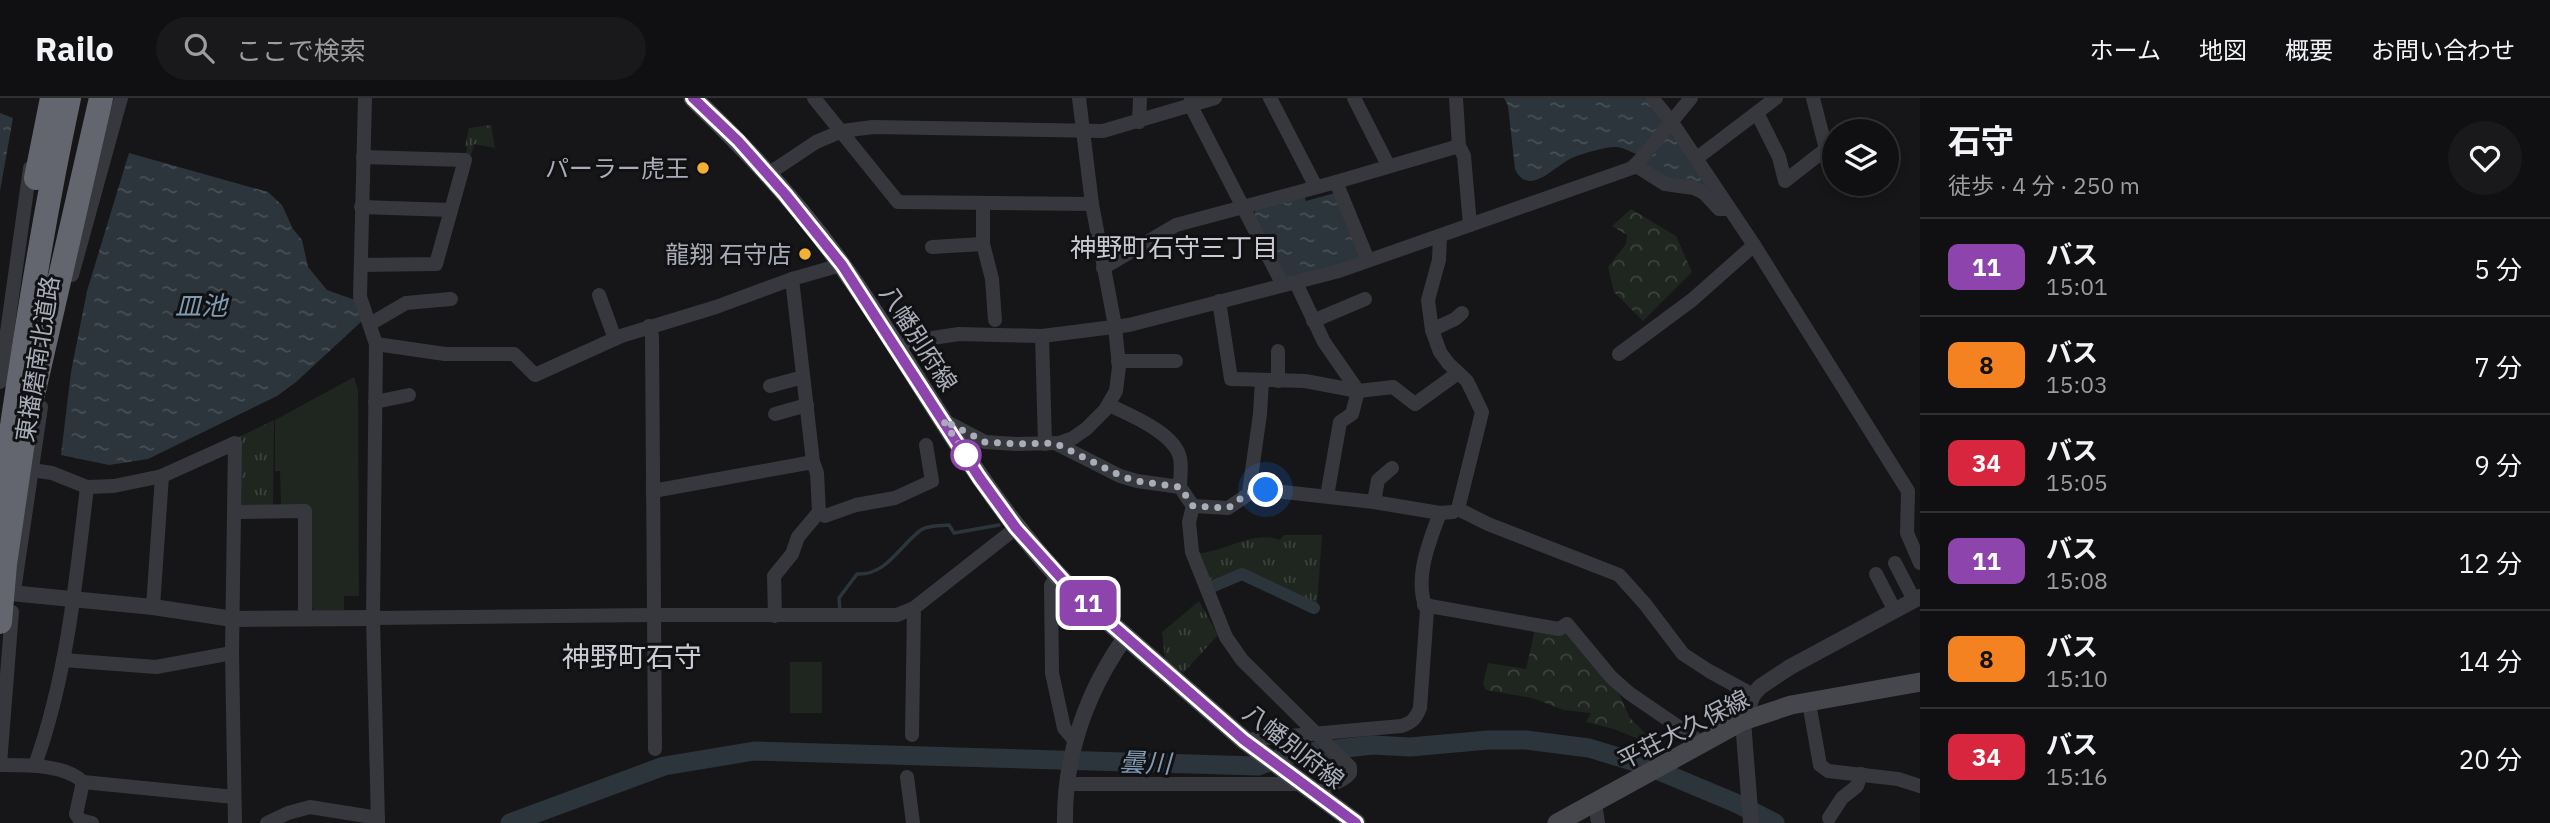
<!DOCTYPE html>
<html lang="ja">
<head>
<meta charset="utf-8">
<style>
	:root { --surface:#101012; --page:#19191b; --text:#f1f3f6; --muted:#9c9d9f; --line:#303032 }
	body { margin:0; font-family:"IBM Plex Sans","Noto Sans JP",sans-serif; background:var(--page); color:var(--text); height:100vh; display:flex; flex-direction:column; font-size:26px; white-space:nowrap }
	* { box-sizing:border-box; margin:0 }
	p { font-size:23px; color:var(--muted) }
	.icon { flex:none; width:38px; height:38px; fill:none; stroke:currentColor; stroke-width:2; stroke-linecap:round; stroke-linejoin:round }
	.map { position:relative; flex:1; overflow:hidden }
	.panel { display:flex; flex-direction:column; background:var(--surface); width:630px }
	.panel>* { flex:none }
	.badge { padding:0 14px; border-radius:10px; font-size:24px; line-height:46px }
	.tools { position:absolute; left:1822px; top:21px; display:grid; gap:14px }
	.tools a { display:grid; place-items:center; width:77px; height:77px; border-radius:50%; background:var(--surface); box-shadow:0 4px 10px #0003,0 0 0 2px var(--line); font-size:35px }
	.you { position:absolute; width:35px; height:35px; margin:-18px; border:5px solid #fff; border-radius:50%; background:#1a73e8; box-shadow:0 0 0 10px #1a73e833 }
	.map>.badge { position:absolute; translate:-50% -50%; box-shadow:0 0 0 4px #fff }
	.round { display:grid; place-items:center; flex:none; width:74px; height:74px; border-radius:37px; background:var(--page) }
	.overview { display:flex; align-items:center; justify-content:space-between; height:119px; padding:0 28px }
	h1 { font-size:33px; font-weight:700; line-height:52px }
	ul { padding:0; list-style:none }
	li { display:flex; align-items:center; gap:21px; height:98px; padding:0 28px; border-top:2px solid var(--line) }
	li div { flex:1 }
	li b { display:block; font-size:26px }
	li em { font-style:normal }
	li .badge { min-width:77px; font-weight:700; text-align:center }
	header { display:flex; align-items:center; gap:42px; box-sizing:border-box; height:98px; padding:0 35px; background:var(--surface); border-bottom:2px solid var(--line) }
	header strong { font-size:33px }
	nav { display:flex; gap:38px; margin-inline-start:auto; font-size:24px }
	.search { width:490px; height:63px; background:var(--page); display:flex; align-items:center; gap:18px; box-sizing:border-box; padding:0 24px; border-radius:38px; color:var(--muted); font-size:26px }
	main { display:flex; flex:1; min-height:0 }
	.map>svg:first-child { display:block }
	.grass { fill:#1e261f }
	.forest { fill:url(#forest-crowns) }
	.park { fill:url(#park-tufts) }
	.water { fill:url(#water-ripples) }
	.lines { fill:none; stroke-linecap:round; stroke-linejoin:round }
	.stream { stroke:#2c353c; stroke-width:3.5 }
	.canal { stroke:#2c353c; stroke-width:12 }
	.river { stroke:#2c353c; stroke-width:19 }
	.minor { stroke:#37383d; stroke-width:14 }
	.tertiary { stroke:#37383d; stroke-width:16 }
	.secondary { stroke:#45474d; stroke-width:19 }
	.motorway { stroke:#63666e; stroke-width:24 }
	.motorway-bridge { stroke:#63666e; stroke-width:24 }
	.line-casing { stroke:#fff; stroke-width:16 }
	.line { stroke:#8e44ad; stroke-width:10 }
	.walk { stroke:#a8adb8; stroke-width:7; stroke-dasharray:0 12.6 }
	.poi-dot { fill:#f2b134; stroke:#111113; stroke-width:2.5 }
	.stop-dot { fill:#fff; stroke:#8e44ad; stroke-width:3.5 }
	.labels { text-anchor:middle; dominant-baseline:central; stroke-width:6; stroke-linejoin:round; paint-order:stroke }
	.poi-label { font-size:24px; fill:#a8adb8; stroke:#111113; text-anchor:end }
	.street-label { font-size:24px; fill:#a8adb8; stroke:#111113 }
	.neighbourhood-label { font-size:26px; fill:#c9ccd4; stroke:#111113 }
	.water-label { font-size:26px; font-style:italic; fill:#7f9bb3; stroke:#111113 }
	.quarter-label { font-size:28px; fill:#c9ccd4; stroke:#111113 }
</style>
</head>
<body>
<header>
<strong>Railo</strong>
<div class="search"><svg class="icon" aria-label="search" viewBox="0 0 24 24"><circle cx="10" cy="10" r="6"/><path d="M15 15l6 6"/></svg>ここで検索</div>
<nav><a>ホーム</a><a>地図</a><a>概要</a><a>お問い合わせ</a></nav>
</header>
<main>
<div class="map">
<svg width="1920" height="725" viewBox="0 0 1920 725">
	<defs>
		<pattern id="forest-crowns" width="20" height="18" patternUnits="userSpaceOnUse" patternTransform="scale(1.75)"><rect width="20" height="18" fill="#1e261f"/><path d="M2 6a3 3 0 1 1 6 0M12 15a3 3 0 1 1 6 0" fill="none" stroke="#3c433d"/></pattern>
		<pattern id="park-tufts" width="24" height="20" patternUnits="userSpaceOnUse" patternTransform="scale(1.75)"><rect width="24" height="20" fill="#1e261f"/><path d="M3 7l-1-3M5 7V3M7 7l1-3M15 17l-1-3M17 17v-4M19 17l1-3" fill="none" stroke="#3c433d"/></pattern>
		<pattern id="water-ripples" width="26" height="14" patternUnits="userSpaceOnUse" patternTransform="scale(1.75)"><rect width="26" height="14" fill="#2c353c"/><path d="M2 4q2-2 4 0t4 0M15 11q2-2 4 0t4 0" fill="none" stroke="#485056"/></pattern>
	</defs>
	<rect width="100%" height="100%" fill="#161618"/>
	<g class="grass">
		<polygon points="354,279 358,292 359,498 344,498 344,512 315,513 311,509 311,408 281,408 280,373 275,373 275,322"/>
		<rect x="790" y="564" width="32" height="51"/>
	</g>
	<g class="forest">
		<polygon points="1631,111 1676,138 1692,174 1643,223 1614,194 1608,169 1626,146 1627,137 1612,128"/>
		<polygon points="1535,531 1565,534 1619,596 1630,620 1646,636 1641,642 1614,631 1586,624 1591,615 1564,612 1532,600 1486,592 1483,586 1488,565 1526,571"/>
	</g>
	<g class="park">
		<polygon points="491,27 495,50 474,46 471,57 466,57 467,49 465,48 469,30"/>
		<polygon points="274,322 273,408 244,409 239,405 239,339"/>
		<path d="M1284,437h38l-5,70 -75,-32 -34,13 -13,-33c28,1 57,-24 85,-13z"/>
		<polygon points="1199,503 1218,537 1183,575 1165,561 1162,534"/>
	</g>
	<g class="water">
		<path d="M1504,0h140l18,19 1,6 -25,32c-6,-3 -14,-7 -21,-8 -10,-1 -33,6 -43,10 -18,7 -45,42 -59,12l-7,-63z"/>
		<polygon points="0,15 13,20 0,93"/>
		<polygon points="1668,34 1674,35 1718,97 1697,85 1664,80 1644,66"/>
		<polygon points="129,55 268,94 282,107 293,131 302,142 308,169 327,192 355,202 363,222 296,284 277,298 148,361 109,367 61,357 71,274 87,193"/>
		<polygon points="1335,95 1362,157 1359,162 1286,180 1254,118 1255,112 1304,97 1306,103"/>
	</g>
	<g class="lines">
		<path class="stream" d="M840,514l-1,-14 18,-24c29,2 43,-29 64,-44 7,-5 19,-4 28,-5l5,8 45,-8"/>
		<polyline class="canal" points="1209,490 1242,476 1314,510"/>
		<polyline class="river" points="510,725 664,668 754,653 1258,668 1291,656 1373,647 1410,649 1488,642 1526,642 1589,650 1645,667 1738,706 1775,725"/>
		<g class="minor">
			<polyline points="365,0 360,199 376,246 373,520 378,725"/>
			<polyline points="814,0 898,104 1092,106"/>
			<polyline points="1191,0 1191,8 1283,187"/>
			<polyline points="1270,0 1316,89"/>
			<polyline points="1354,0 1388,67"/>
			<polyline points="1456,0 1459,48 1464,58 1470,127"/>
			<polyline points="1652,0 1671,23 1754,147 1908,393 1907,435 1920,465"/>
			<polyline points="1757,15 1779,59 1785,83 1826,51 1813,0"/>
			<polyline points="1139,24 1140,0"/>
			<polyline points="1697,60 1776,0"/>
			<polyline points="1635,67 1665,86 1694,90 1704,95 1719,111 1728,111"/>
			<polyline points="768,76 816,44 842,33 873,29 1103,33 1215,0"/>
			<polyline points="1336,84 1368,162"/>
			<polyline points="983,106 983,146 992,181 995,222"/>
			<polyline points="361,109 451,112"/>
			<polyline points="932,149 983,146"/>
			<polyline points="361,167 436,166 465,62 363,59"/>
			<polyline points="1103,170 1176,127 1336,84 1459,48"/>
			<polyline points="72,177 121,0"/>
			<polyline points="1296,185 1324,244 1358,293 1352,316 1340,324 1327,398"/>
			<polyline points="599,197 615,241"/>
			<polyline points="1219,203 1231,281 1305,283 1358,293 1393,289 1415,306 1458,275"/>
			<polyline points="1313,223 1365,201"/>
			<polyline points="370,226 406,205 451,201"/>
			<polyline points="649,228 652,238 655,651"/>
			<polyline points="1432,232 1455,221 1462,215"/>
			<polyline points="1042,238 1045,346"/>
			<polyline points="376,246 445,256 514,256 535,277 621,238 716,209 792,181 841,167"/>
			<polyline points="892,246 959,236 1042,238 1129,227 1339,173 1632,70 1640,62 1691,0"/>
			<polyline points="1619,256 1692,202 1754,147"/>
			<polyline points="1118,263 1176,263"/>
			<polyline points="1278,283 1278,253"/>
			<polyline points="0,284 30,70"/>
			<polyline points="770,288 803,279"/>
			<polyline points="375,304 409,297"/>
			<path d="M1109,307c21,10 66,28 71,53 2,9 0,20 0,29"/>
			<polyline points="775,316 807,307"/>
			<polyline points="945,323 985,344 1016,346 1059,345 1073,340 1086,331 1105,312 1116,293 1119,269 1115,228 1092,106 1079,0"/>
			<path d="M1055,345l65,33 17,5 43,6 13,19 -4,16 3,30 34,85 16,23 108,107v6c-9,12 -25,10 -33,23"/>
			<polyline points="32,372 52,375 87,389 114,388 162,378 235,345 232,555 235,725"/>
			<polyline points="653,393 813,364"/>
			<polyline points="1249,394 1260,316 1262,282"/>
			<polyline points="1374,404 1378,382 1392,370"/>
			<polyline points="1193,408 1228,410 1256,391 1374,404 1440,415 1453,414 1458,411 1482,314 1467,283 1448,265 1440,254 1432,232 1428,202 1439,162 1440,138"/>
			<polyline points="1458,411 1488,426 1619,477 1645,506 1683,556 1709,573 1753,597"/>
			<polyline points="235,414 305,413 305,520"/>
			<polyline points="819,414 825,418 856,407 895,400 932,383 926,347"/>
			<polyline points="1895,465 1914,502"/>
			<polyline points="1876,476 1895,513"/>
			<polyline points="1059,478 1051,487 1052,575 1064,630 1075,643"/>
			<polyline points="14,493 41,309"/>
			<polyline points="1424,507 1559,531 1567,526 1611,579 1629,595 1702,645"/>
			<polyline points="153,509 162,378"/>
			<polyline points="775,518 774,478 792,456 798,439 819,414 817,375 813,364 792,181"/>
			<polyline points="373,520 654,517 897,517 914,510 1016,430"/>
			<polyline points="63,562 156,569 232,555"/>
			<polyline points="1809,605 1820,667 1828,673 1898,681 1920,688"/>
			<polyline points="912,637 914,510"/>
			<path d="M1244,642l157,-14c11,-3 15,-8 19,-18l7,-98c-14,-29 2,-68 13,-97"/>
			<polyline points="0,666 12,514"/>
			<path d="M0,667c24,0 65,-1 83,17l151,15"/>
			<path d="M35,667c32,-89 41,-184 52,-278"/>
			<polyline points="907,679 913,725"/>
			<polyline points="83,684 76,716 80,722 92,725"/>
			<polyline points="1067,686 1301,686"/>
			<polyline points="1595,705 1598,725"/>
			<polyline points="1829,720 1842,700 1857,688 1861,676"/>
			<polyline points="267,725 288,715 310,709 378,720"/>
		</g>
		<g class="tertiary">
			<polyline points="0,494 153,509 233,521 373,520"/>
			<path d="M1065,725c-1,-68 22,-132 61,-187"/>
			<polyline points="1751,725 1743,623 1753,597 1760,589 1790,569 1920,499"/>
		</g>
		<g class="secondary">
			<path d="M693,0c54,51 105,106 148,166 77,107 135,229 229,324l174,152 112,83"/>
			<polyline points="1557,725 1743,623 1791,607 1920,584"/>
		</g>
		<g class="motorway">
			<polyline points="36,80 52,0"/>
			<polyline points="27,323 101,0"/>
			<path d="M0,409c20,-137 40,-274 69,-409"/>
		</g>
		<polyline class="motorway-bridge" points="0,524 5,466 25,330"/>
	</g>
	<g class="lines">
		<defs>
			<polyline id="line" points="693,0 738,43 785,96 842,167 979,379 1016,430 1070,490 1244,642 1356,725"/>
		</defs>
		<use href="#line" class="line-casing"/>
		<use href="#line" class="line"/>
		<path class="walk" d="M966,357l3,5 -26,-40 42,22 31,2 39,-1 66,33 16,5 43,6 13,19 35,2c13,-8 21,-21 38,-18"/>
	</g>
	<g class="poi-dot">
		<circle cx="703" cy="70" r="7"/>
		<circle cx="805" cy="156" r="7"/>
	</g>
	<circle class="stop-dot" cx="966" cy="357" r="14"/>
	<g class="labels">
		<g class="poi-label">
			<text x="689" y="70">パーラー虎王</text>
			<text x="791" y="156">龍翔 石守店</text>
		</g>
		<g class="street-label">
			<text transform="translate(919 240) rotate(57)">八幡別府線</text>
			<text transform="translate(37 261) rotate(-81)">東播磨南北道路</text>
			<text transform="translate(1683 631) rotate(-27)">平荘大久保線</text>
			<text transform="translate(1294 648) rotate(38)">八幡別府線</text>
		</g>
		<g class="neighbourhood-label">
			<text x="1174" y="149">神野町石守三丁目</text>
		</g>
		<g class="water-label">
			<text x="201" y="207">皿池</text>
			<text transform="translate(1145 664) rotate(2)">曇川</text>
		</g>
		<g class="quarter-label">
			<text x="632" y="558">神野町石守</text>
		</g>
	</g>
</svg>
<div class="tools">
<a><svg class="icon" aria-label="layers" viewBox="0 0 24 24"><path d="M12 4l9 5-9 5-9-5zM3 14l9 5 9-5"/></svg></a>
</div>
<div class="you" style="left:1266px;top:392px"></div>
<b class="badge" style="left:1088px;top:505px;background:#8e44ad;color:#fff">11</b>
</div>
<section class="panel">
<div class="overview"><div><h1>石守</h1><p>徒歩 · 4 分 · 250 m</p></div><a class="round"><svg class="icon" aria-label="heart" viewBox="0 0 24 24"><path d="M12 20l-8-8c-3-5 5-10 8-4 3-6 11-1 8 4z"/></svg></a></div>
<ul>
<li><span class="badge" style="background:#8e44ad;color:#fff">11</span><div><b>バス</b><p>15:01</p></div><em>5 分</em></li>
<li><span class="badge" style="background:#f58220;color:#111">8</span><div><b>バス</b><p>15:03</p></div><em>7 分</em></li>
<li><span class="badge" style="background:#d7263d;color:#fff">34</span><div><b>バス</b><p>15:05</p></div><em>9 分</em></li>
<li><span class="badge" style="background:#8e44ad;color:#fff">11</span><div><b>バス</b><p>15:08</p></div><em>12 分</em></li>
<li><span class="badge" style="background:#f58220;color:#111">8</span><div><b>バス</b><p>15:10</p></div><em>14 分</em></li>
<li><span class="badge" style="background:#d7263d;color:#fff">34</span><div><b>バス</b><p>15:16</p></div><em>20 分</em></li>
</ul>
</section>
</main>
</body>
</html>
